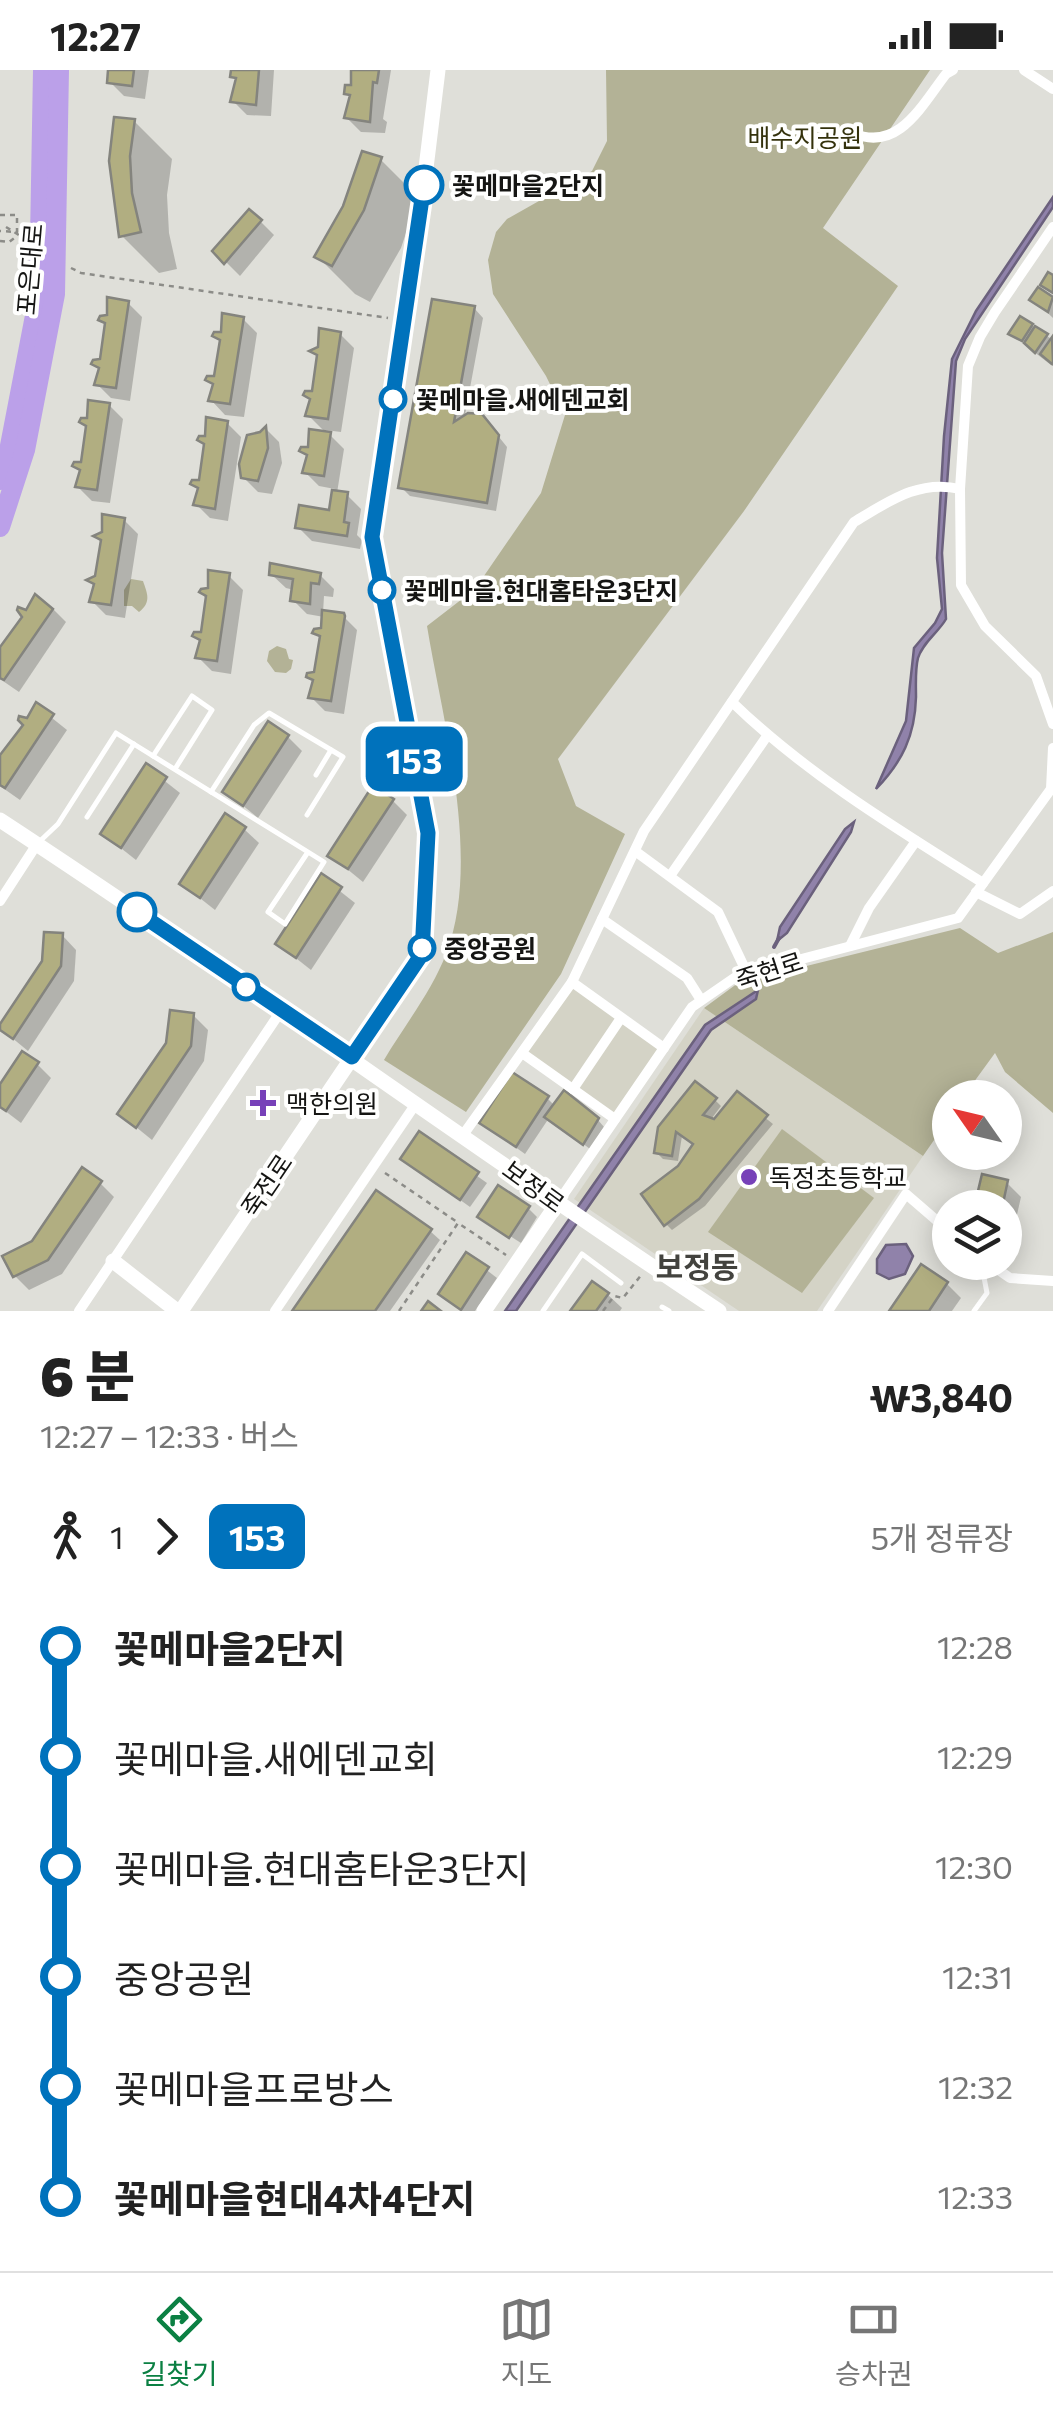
<!DOCTYPE html>
<html lang="ko">
<head>
<meta charset="utf-8">
<style>
	:root { --surface:#fff; --page:#f2f2f2; --text:#222; --muted:#767676; --line:#e0e0e0; --accent:#0b8043 }
	body { margin:0; font-family:Commissioner,"Noto Sans KR",sans-serif; background:var(--page); color:var(--text); height:100vh; display:flex; flex-direction:column; font-size:38px; white-space:nowrap }
	* { box-sizing:border-box; margin:0 }
	p { font-size:32px; color:var(--muted) }
	.icon { flex:none; width:55px; height:55px; fill:none; stroke:currentColor; stroke-width:2; stroke-linecap:round; stroke-linejoin:round }
	.map { position:relative; height:1241px; overflow:hidden }
	.sheet { display:flex; flex-direction:column; background:var(--surface); flex:1 }
	.sheet>* { flex:none }
	.badge { padding:0 20px; border-radius:15px; font-size:35px; line-height:65px }
	.needle { width:65px; rotate:304deg }
	.fabs { position:absolute; left:932px; top:1010px; display:grid; gap:20px }
	.fabs a { display:grid; place-items:center; width:90px; height:90px; border-radius:50%; background:var(--surface); box-shadow:0 5px 25px #0003; font-size:50px }
	.map>.badge { position:absolute; translate:-50% -50%; box-shadow:0 0 0 5px #fff }
	.legs { display:flex; align-items:center; gap:15px; height:110px; padding:0 40px; font-size:32px }
	.legs p { margin-inline-start:auto }
	.overview { display:flex; align-items:center; justify-content:space-between; height:170px; padding:0 40px }
	h1 { font-size:55px; font-weight:800; line-height:75px }
	ul { padding:0 40px; list-style:none }
	li { display:flex; align-items:center; gap:35px; height:110px; font-size:38px }
	li i { display:grid; place-items:center; width:15px; height:100%; margin:0 12px; background:currentColor }
	li i::after { content:''; width:25px; height:25px; margin:-12px; border:8px solid; border-radius:50%; background:var(--surface) }
	li p { margin-inline-start:auto }
	li:first-child i { background:linear-gradient(#0000 50%,currentColor 0) }
	li:last-child i { background:linear-gradient(currentColor 50%,#0000 0) }
	.status { display:flex; justify-content:space-between; align-items:center; height:70px; padding:0 50px; background:var(--surface); direction:ltr }
	.status svg { height:28px; fill:currentColor }
	.tab-bar { display:flex; justify-content:space-around; align-items:center; height:140px; border-top:2px solid var(--line); background:var(--surface); font-size:28px; color:var(--muted) }
	.tab-bar a { display:grid; justify-items:center; gap:5px }
	.tab-bar .active { color:var(--accent) }
	.map>svg:first-child { display:block }
	.built { fill:#d4d3c6 }
	.green { fill:#b3b296 }
	.water { fill:#9082aa; stroke:#6b617d; stroke-width:2.5 }
	.shadow { fill:#0003 }
	.lines { fill:none; stroke-linecap:round; stroke-linejoin:round }
	.stream { stroke:#6b617d; stroke-width:4 }
	.building { fill:#b1ae81; stroke:#84847e; stroke-width:2.5 }
	.path { stroke:#8c8c88; stroke-width:2.5; stroke-dasharray:5 5; stroke-linecap:butt }
	.lane { stroke:#fff; stroke-width:5 }
	.street { stroke:#fff; stroke-width:10 }
	.secondary { stroke:#fff; stroke-width:15 }
	.highway { stroke:#bba0e9; stroke-width:20 }
	.line-1-casing { stroke:#fff; stroke-width:22 }
	.line-1 { stroke:#0072bc; stroke-width:15 }
	.stop-1-dot { fill:#fff; stroke:#0072bc; stroke-width:5 }
	.poi-dot { fill:#7741b8; stroke:#fffffe; stroke-width:4 }
	.labels { text-anchor:middle; dominant-baseline:central; stroke-width:8; stroke-linejoin:round; paint-order:stroke }
	.park-label { font-size:25px; fill:#34320c; stroke:#fffffe }
	.stop-label { font-size:25px; font-weight:bold; fill:#151513; stroke:#fffffe; text-anchor:start }
	.street-label { font-size:25px; fill:#151513; stroke:#fffffe }
	.poi-label { font-size:25px; fill:#151513; stroke:#fffffe; text-anchor:start }
	.quarter-label { font-size:30px; font-weight:bold; fill:#43433e; stroke:#fffffe }
</style>
</head>
<body>
<div class="status"><b>12:27</b><svg viewBox="0 0 49 12"><path d="M0 12V9h3v3zM5 12V6h3v6zM10 12V3h3v9zM15 12V0h3v12zM26 1h20v11H26zM47 4h2v5h-2z"/></svg></div>
<div class="map">
<svg width="1053" height="1241" viewBox="0 0 1053 1241">
	<rect width="100%" height="100%" fill="#dfdfd9"/>
	<g class="built">
		<polygon points="572,915 661,978 614,1047 524,982"/>
		<polygon points="704,938 923,1086 817,1241 739,1241 574,1129"/>
	</g>
	<g class="green">
		<path d="M606,0h324l-107,158 75,58 -154,225 -186,248 18,47 49,28 -64,140 -95,138 -82,-52c20,-34 48,-69 62,-106 36,-93 -3,-231 -19,-328l48,-37 66,-96 24,-78 -19,-39 -53,-82 -5,-34 8,-28 11,-13 85,-48 15,-30z"/>
		<path d="M131,509l12,2c4,12 9,21 -4,31l-7,-6h-8v-16z"/>
		<polygon points="277,576 286,579 289,589 293,590 291,599 286,603 275,602 267,591 269,581"/>
		<polygon points="960,858 998,883 1053,862 1053,1043 1005,1002 995,983 963,1027 950,1028 950,1047 923,1086 704,938 738,913"/>
		<polygon points="782,1059 874,1128 802,1223 708,1162"/>
	</g>
	<g class="water">
		<path d="M1053,127v10l-88,132 -9,22 -14,192 4,66c-8,14 -23,23 -28,39 -3,12 -2,27 -2,39 -1,39 -14,65 -40,92l30,-68 8,-73 21,-25 7,-14 -5,-51 7,-122 8,-77 24,-48z"/>
		<polygon points="854,752 851,762 787,863 777,871 780,857 845,759"/>
		<polygon points="758,920 756,929 711,960 516,1241 505,1241 705,955"/>
		<polygon points="906,1174 913,1186 905,1204 889,1209 877,1203 877,1189 886,1175"/>
	</g>
	<g class="shadow">
		<polygon points="112,0 149,0 145,29 124,26 110,12"/>
		<polygon points="240,0 274,0 271,46 247,45 233,31 238,12 233,7"/>
		<polygon points="356,0 391,0 383,49 387,52 385,63 361,62 347,48 352,28 347,23 353,18"/>
		<polygon points="134,51 172,89 167,125 169,163 177,199 159,203 122,166 114,116"/>
		<polygon points="381,90 418,127 401,178 370,232 355,224 317,186"/>
		<polygon points="260,151 274,165 240,206 215,181"/>
		<polygon points="1039,220 1053,230 1053,248 1033,229"/>
		<polygon points="128,233 142,247 130,331 111,328 97,314 100,301 94,294 102,292 107,257 101,250 109,248"/>
		<polygon points="474,238 483,248 465,345 491,357 507,377 496,441 410,426 401,417"/>
		<polygon points="243,249 257,263 244,347 225,345 211,330 215,317 208,310 216,308 222,273 215,266 223,264"/>
		<polygon points="1032,256 1053,270 1051,295 1011,264"/>
		<polygon points="340,264 354,278 341,362 325,360 344,379 337,423 347,425 361,439 357,465 362,470 360,479 312,471 298,457 332,443 335,419 319,416 305,402 309,388 302,382 311,379 327,364 308,345 312,332 305,325 314,323 319,288 312,279 320,279"/>
		<polygon points="109,335 123,349 110,433 92,431 78,417 81,403 75,396 83,394 88,359 81,352 90,350"/>
		<polygon points="227,353 241,367 228,451 210,448 196,434 199,421 193,414 201,412 206,377 199,370 208,368"/>
		<polygon points="266,359 279,372 282,393 272,424 258,422 243,407"/>
		<polygon points="124,450 138,464 125,548 106,545 92,531 96,518 89,511 97,509 103,474 95,467 104,465"/>
		<polygon points="271,504 320,505 334,519 333,527 324,526 323,543 343,546 357,560 344,644 325,641 311,627 315,613 308,607 317,605 322,570 315,563 323,561 324,547 307,544 293,530 294,520 286,518"/>
		<polygon points="229,506 243,520 231,604 212,601 198,587 201,573 195,567 203,564 208,530 201,523 210,521"/>
		<polygon points="52,538 66,552 19,622 0,609 0,579 27,543"/>
		<polygon points="37,636 67,660 20,730 0,716 0,687 29,651"/>
		<polygon points="288,667 302,681 258,748 225,721"/>
		<polygon points="147,697 180,723 136,790 103,764"/>
		<polygon points="393,731 407,745 363,812 330,785"/>
		<polygon points="244,759 259,773 215,840 182,814"/>
		<polygon points="322,807 355,833 311,900 278,874"/>
		<polygon points="62,865 76,880 74,911 28,981 0,958"/>
		<polygon points="193,945 208,960 204,991 152,1070 120,1044"/>
		<polygon points="37,994 51,1008 21,1053 0,1037 0,1019"/>
		<polygon points="737,1025 773,1054 705,1136 672,1160 666,1154 676,1100 696,1075 682,1066 678,1091 663,1089 656,1082 660,1058 715,1030 721,1036 712,1048 715,1051"/>
		<polygon points="547,1028 555,1036 598,1050 604,1057 590,1079 549,1048 525,1084 482,1053"/>
		<polygon points="419,1065 487,1113 470,1137 403,1089"/>
		<polygon points="1006,1112 1021,1127 1011,1171 1005,1170 1005,1138 977,1138"/>
		<polygon points="100,1113 114,1127 62,1204 29,1220 15,1206"/>
		<polygon points="528,1138 537,1147 521,1173 480,1147"/>
		<polygon points="430,1161 440,1170 390,1241 295,1241"/>
		<polygon points="467,1185 497,1208 475,1241 462,1241 441,1224"/>
		<polygon points="947,1214 961,1228 952,1241 892,1241"/>
		<polygon points="607,1224 622,1238 620,1241 573,1241"/>
	</g>
	<g class="lines">
		<polyline class="stream" points="774,877 779,868"/>
	</g>
	<g class="building">
		<polygon points="108,0 134,0 132,16 107,13"/>
		<polygon points="231,0 259,0 256,35 230,32 236,8 230,7"/>
		<polygon points="351,0 379,0 377,13 373,12 370,52 344,48 350,25 344,24 345,15 351,15"/>
		<polygon points="114,47 135,49 130,86 132,123 141,162 119,167 109,91"/>
		<polygon points="362,81 382,87 364,140 332,196 314,187 343,136"/>
		<polygon points="249,139 262,150 224,194 212,181"/>
		<polygon points="1048,202 1053,205 1053,223 1040,215"/>
		<polygon points="1038,217 1053,227 1048,242 1029,230"/>
		<polygon points="107,227 129,231 116,318 94,315 99,298 91,294 93,290 100,289 105,253 98,250 100,246 107,245"/>
		<polygon points="432,229 475,236 454,352 468,343 482,344 499,365 487,433 398,418"/>
		<polygon points="222,243 244,247 230,334 208,331 213,314 205,310 207,306 214,306 220,270 212,266 214,262 221,262"/>
		<polygon points="1020,246 1033,254 1022,271 1008,264"/>
		<polygon points="1035,256 1048,264 1035,283 1024,273"/>
		<polygon points="319,258 341,262 328,349 305,346 310,329 303,325 305,321 312,321 317,285 309,281 318,277"/>
		<polygon points="1052,267 1053,292 1052,294 1040,284"/>
		<polygon points="88,330 110,333 97,420 75,417 80,400 72,396 74,392 81,392 86,356 79,352 81,348 87,348"/>
		<polygon points="206,347 228,351 215,439 193,435 198,418 190,414 192,410 199,410 204,374 197,370 199,366 205,366"/>
		<polygon points="266,356 268,378 258,411 241,408 239,394 247,365 260,362"/>
		<polygon points="309,359 331,362 324,406 302,403 307,385 299,381 301,377 308,377"/>
		<polygon points="332,420 348,422 344,452 349,453 347,466 295,458 299,435 329,440"/>
		<polygon points="102,444 125,448 111,535 89,532 94,514 86,510 95,506 101,470 93,466 102,462"/>
		<polygon points="270,493 321,503 319,514 311,513 310,534 290,531 293,509 269,505"/>
		<polygon points="208,500 230,503 217,591 195,588 200,570 192,566 194,562 201,562 206,526 199,522 201,519 208,518"/>
		<polygon points="35,524 53,539 4,610 0,608 0,577 22,547 17,540 18,537 26,540"/>
		<polygon points="322,540 344,543 345,546 331,631 308,628 313,610 306,607 307,603 314,602 320,566 312,563 314,559 321,558"/>
		<polygon points="36,632 54,644 5,718 0,715 0,685 23,655 18,650 19,646 27,648"/>
		<polygon points="268,651 289,665 243,736 222,722"/>
		<polygon points="146,693 167,707 121,778 100,764"/>
		<polygon points="373,715 394,729 348,799 327,786"/>
		<polygon points="225,743 246,757 200,828 179,814"/>
		<polygon points="321,803 342,817 296,888 275,874"/>
		<polygon points="44,862 63,863 61,896 13,969 0,960 0,954 42,891"/>
		<polygon points="170,940 194,943 191,976 136,1058 117,1044 166,973"/>
		<polygon points="22,981 39,992 6,1041 0,1037 0,1014"/>
		<polygon points="512,1002 549,1026 516,1077 479,1053"/>
		<polygon points="695,1011 717,1028 703,1045 714,1049 737,1021 768,1045 699,1129 664,1156 641,1124 678,1096 693,1074 676,1062 672,1086 654,1083 658,1057"/>
		<polygon points="564,1020 599,1048 583,1075 544,1047"/>
		<polygon points="419,1061 479,1102 460,1130 400,1089"/>
		<polygon points="82,1097 102,1111 48,1190 13,1207 2,1186 32,1171"/>
		<polygon points="982,1104 1008,1110 1002,1138 974,1138"/>
		<polygon points="498,1115 530,1136 509,1168 477,1147"/>
		<polygon points="376,1120 432,1159 375,1241 292,1241"/>
		<polygon points="466,1182 489,1197 461,1240 438,1224"/>
		<polygon points="921,1194 948,1212 929,1241 889,1241"/>
		<polygon points="592,1211 609,1223 596,1241 570,1241"/>
		<polygon points="428,1231 441,1241 421,1241"/>
	</g>
	<g class="lines">
		<g class="path">
			<polyline points="0,145 17,145 17,162 0,161"/>
			<polyline points="6,157 22,167"/>
			<polyline points="0,171 9,172 17,166"/>
			<polyline points="71,198 81,203 388,248"/>
			<polyline points="385,1103 457,1152"/>
			<polyline points="399,1241 458,1153 506,1185"/>
			<polyline points="603,1241 614,1226 623,1228 642,1204"/>
		</g>
		<g class="lane">
			<polyline points="153,686 192,626 212,640 175,699"/>
			<polyline points="316,705 331,680"/>
			<polyline points="211,722 254,655 269,643 343,687 307,745"/>
			<polyline points="87,747 134,674"/>
			<polyline points="39,772 58,754 116,663 308,782 268,842 285,854 324,792 308,782"/>
			<polyline points="662,1237 669,1241"/>
			<polyline points="543,1241 582,1184 621,1213"/>
			<polyline points="974,1241 987,1223 981,1192"/>
		</g>
		<g class="street">
			<polyline points="1024,0 1053,19"/>
			<path d="M853,63c45,20 69,-28 93,-59l7,-4"/>
			<polyline points="1053,157 995,242 980,267 968,296 960,419 961,515 985,556 1036,606 1053,654"/>
			<path d="M732,632c73,71 165,127 251,181"/>
			<polyline points="635,781 718,842 747,903"/>
			<polyline points="670,806 767,666"/>
			<polyline points="976,822 1020,844 1053,821"/>
			<polyline points="0,831 37,774"/>
			<polyline points="602,849 687,908 701,930"/>
			<polyline points="850,876 869,838 916,771"/>
			<polyline points="572,912 664,978"/>
			<polyline points="522,983 615,1049"/>
			<polyline points="573,1019 621,948"/>
			<path d="M463,1065l109,-153 72,-151 210,-309c34,-20 65,-43 106,-33"/>
			<polyline points="557,1134 692,937 737,906 958,848 1051,719 1053,678"/>
			<polyline points="987,1192 1010,1208 1053,1211"/>
			<polyline points="79,1241 281,941"/>
			<polyline points="275,1241 415,1035"/>
			<polyline points="828,1241 906,1124 950,1162"/>
		</g>
		<g class="secondary">
			<path d="M0,750c243,159 477,331 719,491"/>
			<polyline points="113,1191 177,1241"/>
			<polyline points="181,1241 422,884 428,763 372,467 420,147 438,0"/>
			<polyline points="484,1241 557,1134"/>
		</g>
		<g class="highway">
			<polyline points="0,410 9,381 39,225 43,0"/>
			<polyline points="0,457 25,380 55,224 59,0"/>
		</g>
	</g>
	<g class="lines">
		<defs>
			<polyline id="line-1" points="137,842 352,987 422,884 428,763 372,467 424,115"/>
		</defs>
		<use href="#line-1" class="line-1-casing"/>
		<use href="#line-1" class="line-1"/>
	</g>
	<g class="stop-1-dot">
		<circle cx="424" cy="115" r="18"/>
		<circle cx="393" cy="329" r="12"/>
		<circle cx="382" cy="520" r="12"/>
		<circle cx="137" cy="842" r="18"/>
		<circle cx="422" cy="878" r="12"/>
		<circle cx="246" cy="917" r="12"/>
	</g>
	<g class="poi-dot">
		<path d="M258 1018h10v10h10v10h-10v10h-10v-10h-10v-10h10z"/>
		<circle cx="749" cy="1107" r="10"/>
	</g>
	<g class="labels">
		<g class="park-label">
			<text x="805" y="67">배수지공원</text>
		</g>
		<g class="stop-label">
			<text x="452" y="115">꽃메마을2단지</text>
			<text x="416" y="329">꽃메마을.새에덴교회</text>
			<text x="404" y="520">꽃메마을.현대홈타운3단지</text>
			<text x="444" y="878">중앙공원</text>
		</g>
		<g class="street-label">
			<text transform="translate(29 199) rotate(-85)">포은대로</text>
			<text transform="translate(769 900) rotate(-18)">죽현로</text>
			<text transform="translate(266 1115) rotate(-56)">죽전로</text>
			<text transform="translate(534 1116) rotate(36)">보정로</text>
		</g>
		<g class="poi-label">
			<text x="286" y="1033">맥한의원</text>
			<text x="769" y="1107">독정초등학교</text>
		</g>
		<g class="quarter-label">
			<text x="697" y="1195">보정동</text>
		</g>
	</g>
</svg>
<div class="fabs">
<a><svg class="needle" viewBox="-14 -14 28 28"><path d="M0-13l5 13h-10z" fill="#e53935"/><path d="M0 13l5-13h-10z" fill="#767676"/></svg></a>
<a><svg class="icon" aria-label="layers" viewBox="0 0 24 24"><path d="M12 4l9 5-9 5-9-5zM3 14l9 5 9-5"/></svg></a>
</div>
<b class="badge" style="left:414px;top:689px;background:#0072bc;color:#fff">153</b>
</div>
<section class="sheet">
<div class="overview"><div><h1>6 분</h1><p>12:27 – 12:33 · 버스</p></div><b>₩3,840</b></div>
<div class="legs"><svg class="icon" aria-label="walk" viewBox="0 0 24 24"><circle cx="13" cy="4" r="2"/><path d="M13 8l-2 6 4 7M11 14l-3 7M7 12l3-4h3l4 4"/></svg>1<svg class="icon" aria-label="forward" viewBox="0 0 24 24"><path d="M9 5l7 7-7 7"/></svg><b class="badge" style="background:#0072bc;color:#fff">153</b><p>5개 정류장</p></div>
<ul>
<li><i style="color:#0072bc"></i><b>꽃메마을2단지</b><p>12:28</p></li>
<li><i style="color:#0072bc"></i><span>꽃메마을.새에덴교회</span><p>12:29</p></li>
<li><i style="color:#0072bc"></i><span>꽃메마을.현대홈타운3단지</span><p>12:30</p></li>
<li><i style="color:#0072bc"></i><span>중앙공원</span><p>12:31</p></li>
<li><i style="color:#0072bc"></i><span>꽃메마을프로방스</span><p>12:32</p></li>
<li><i style="color:#0072bc"></i><b>꽃메마을현대4차4단지</b><p>12:33</p></li>
</ul>
</section>
<nav class="tab-bar">
<a class="active"><svg class="icon" aria-label="directions" viewBox="0 0 24 24"><path d="M12 3l9 9-9 9-9-9zM9 14v-3h6M13 9l2 2-2 2"/></svg>길찾기</a>
<a><svg class="icon" aria-label="map" viewBox="0 0 24 24"><path d="M3 6l6-2 6 2 6-2v14l-6 2-6-2-6 2zM9 4v14M15 6v14"/></svg>지도</a>
<a><svg class="icon" aria-label="tickets" viewBox="0 0 24 24"><path d="M3 7h18v10H3zM15 7v10"/></svg>승차권</a>
</nav>
</body>
</html>
